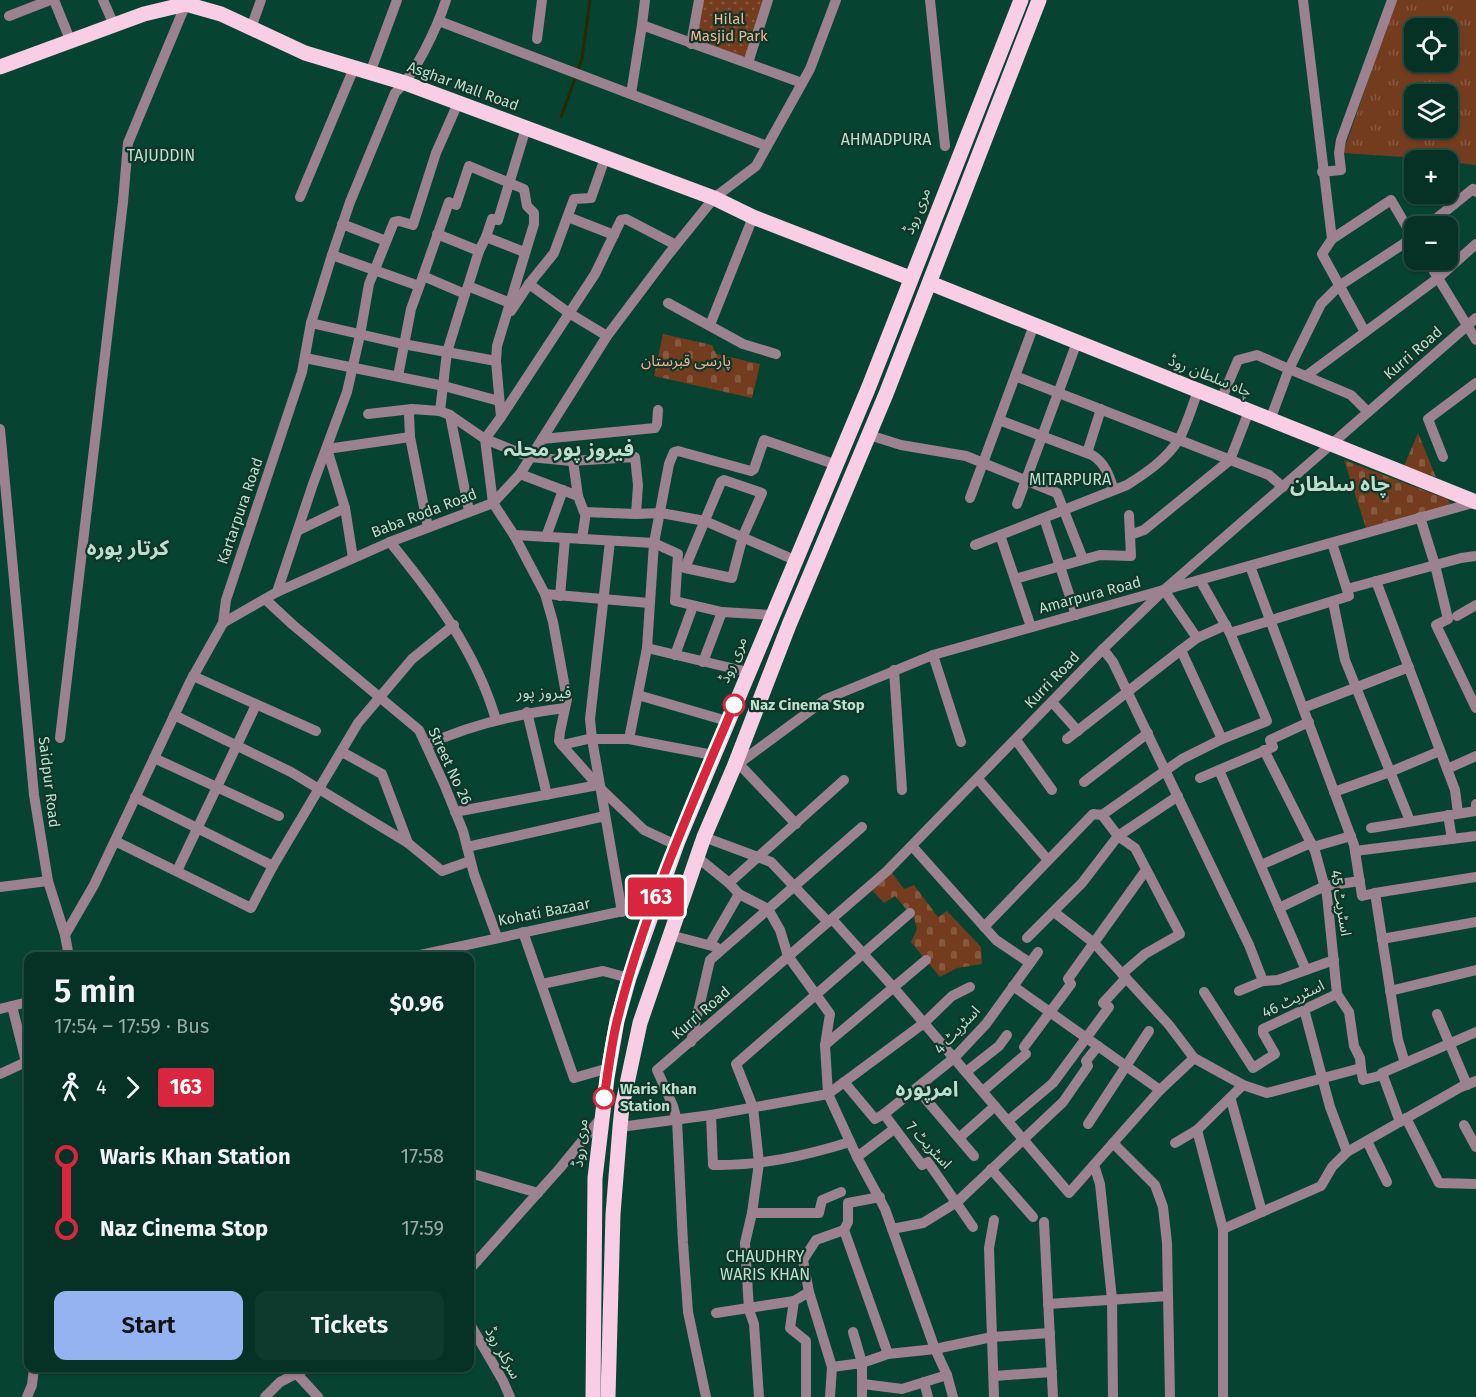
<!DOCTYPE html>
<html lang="en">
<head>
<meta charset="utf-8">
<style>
	:root { --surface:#053225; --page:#0e3a2d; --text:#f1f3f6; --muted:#97aaa7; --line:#264d42; --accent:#95b2f1 }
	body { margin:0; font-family:"Fira Sans","Noto Sans Arabic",sans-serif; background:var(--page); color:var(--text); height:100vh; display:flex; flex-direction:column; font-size:22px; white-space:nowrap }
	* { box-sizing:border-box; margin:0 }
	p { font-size:20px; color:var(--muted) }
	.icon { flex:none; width:33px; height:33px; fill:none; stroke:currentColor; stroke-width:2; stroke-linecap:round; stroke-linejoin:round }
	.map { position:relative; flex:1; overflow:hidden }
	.details { position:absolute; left:24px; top:952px; width:450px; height:420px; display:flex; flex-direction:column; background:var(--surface); border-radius:12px; box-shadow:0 2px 4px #0004,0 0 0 2px var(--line) }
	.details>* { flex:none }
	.badge { padding:0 12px; border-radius:4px; font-size:21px; line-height:39px }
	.buttons { position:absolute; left:1404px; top:18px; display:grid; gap:12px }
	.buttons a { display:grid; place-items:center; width:54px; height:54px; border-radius:12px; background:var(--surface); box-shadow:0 2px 4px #0004,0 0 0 2px var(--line); font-size:30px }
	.map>.badge { position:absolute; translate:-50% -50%; box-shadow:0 0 0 3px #fff }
	.legs { display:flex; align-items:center; gap:9px; height:66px; padding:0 30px; font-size:20px }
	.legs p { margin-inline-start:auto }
	.head { display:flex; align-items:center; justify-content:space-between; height:102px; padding:0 30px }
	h1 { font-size:33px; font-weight:600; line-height:45px }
	.cta { display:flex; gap:12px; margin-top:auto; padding:12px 30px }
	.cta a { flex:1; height:69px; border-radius:12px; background:var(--accent); color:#111; font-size:24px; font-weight:600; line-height:69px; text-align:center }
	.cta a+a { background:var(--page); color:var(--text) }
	ul { padding:0 30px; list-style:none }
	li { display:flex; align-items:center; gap:21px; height:72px; font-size:22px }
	li i { display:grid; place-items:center; width:9px; height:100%; margin:0 8px; background:currentColor }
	li i::after { content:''; width:15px; height:15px; margin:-8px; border:4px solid; border-radius:50%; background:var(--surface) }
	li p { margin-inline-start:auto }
	li:first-child i { background:linear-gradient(#0000 50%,currentColor 0) }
	li:last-child i { background:linear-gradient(currentColor 50%,#0000 0) }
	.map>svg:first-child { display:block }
	.grass { fill:url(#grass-tufts); fill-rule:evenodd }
	.cemetery { fill:url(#cemetery-stones) }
	.park { fill:url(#park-dots) }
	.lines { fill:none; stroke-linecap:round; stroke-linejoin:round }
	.stream { stroke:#2a2804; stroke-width:3 }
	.minor { stroke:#9c818f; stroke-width:10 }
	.major { stroke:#f9cde3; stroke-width:15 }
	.line-1-casing { stroke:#fff; stroke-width:14 }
	.line-1 { stroke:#d7263d; stroke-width:9 }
	.stop-1-dot { fill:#fff; stroke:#d7263d; stroke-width:3 }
	.labels { text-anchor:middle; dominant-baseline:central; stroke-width:4.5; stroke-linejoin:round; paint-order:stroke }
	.park-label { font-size:15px; fill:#f9b290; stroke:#103629 }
	.street-label { font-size:15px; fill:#bcdfcf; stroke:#103629 }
	.stop-label { font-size:15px; font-weight:bold; fill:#bcdfcf; stroke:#103629; text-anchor:start }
	.neighbourhood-label { font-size:16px; fill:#bcdfcf; stroke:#103629 }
	.district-label { font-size:21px; font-weight:bold; fill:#bcdfcf; stroke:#103629 }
</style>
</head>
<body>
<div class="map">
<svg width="1476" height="1397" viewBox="0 0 1476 1397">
	<defs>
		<pattern id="grass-tufts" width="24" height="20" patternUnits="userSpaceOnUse" patternTransform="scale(1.5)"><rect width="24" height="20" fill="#743c1f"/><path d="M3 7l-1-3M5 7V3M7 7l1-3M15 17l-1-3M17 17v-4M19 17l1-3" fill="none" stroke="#86583e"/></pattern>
		<pattern id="cemetery-stones" width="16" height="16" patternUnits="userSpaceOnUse" patternTransform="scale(1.5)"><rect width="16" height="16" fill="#743c1f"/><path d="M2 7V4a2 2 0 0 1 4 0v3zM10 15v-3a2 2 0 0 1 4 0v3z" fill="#86583e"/></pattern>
		<pattern id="park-dots" width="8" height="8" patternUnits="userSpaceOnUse" patternTransform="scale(1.5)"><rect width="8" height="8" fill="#743c1f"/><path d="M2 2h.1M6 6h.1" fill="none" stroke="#86583e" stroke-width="1.8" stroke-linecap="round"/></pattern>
	</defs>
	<rect width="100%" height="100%" fill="#074331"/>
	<path class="grass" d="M1396,0h80v165l-28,-3v-2l-105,-7zM1414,28h34v34h-34zM1414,94h34v34h-34z"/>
	<g class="cemetery">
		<polygon points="663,334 712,345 716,354 760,364 752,398 654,376"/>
		<polygon points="1418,433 1436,477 1404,466"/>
		<polygon points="1344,460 1447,499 1452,505 1366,528"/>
		<polygon points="892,873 904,889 914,885 938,917 947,911 981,947 982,964 957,968 940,977 911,942 917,929 914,918 895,896 884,903 872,890"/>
	</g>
	<polygon class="park" points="699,0 768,0 748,63 691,44"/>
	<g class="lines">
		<polyline class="stream" points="561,117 582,59 590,0"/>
		<g class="minor">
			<polyline points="54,0 71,42"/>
			<polyline points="103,0 114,25"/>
			<polyline points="645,0 642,25 802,83"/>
			<polyline points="930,0 945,146"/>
			<polyline points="1303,0 1332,239 1322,254 1365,332"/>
			<polyline points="9,16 50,0"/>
			<polyline points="439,21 767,146"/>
			<polyline points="251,28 261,0"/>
			<polyline points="537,39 542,0"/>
			<polyline points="691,44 699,0"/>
			<polyline points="748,63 768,0"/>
			<polyline points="370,73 397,0"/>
			<polyline points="631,94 642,25"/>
			<polyline points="1322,172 1341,170 1339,153 1341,140 1392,0"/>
			<polyline points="300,197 354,68"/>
			<polyline points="568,217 614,235"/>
			<polyline points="342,224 386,241"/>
			<polyline points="1427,226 1473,189 1476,192"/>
			<polyline points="437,234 479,251 486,237 524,252"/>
			<polyline points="486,237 492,219 498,220 526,128"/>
			<polyline points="1332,239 1391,200 1414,239"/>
			<polyline points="332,255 419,286"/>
			<polyline points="1427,260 1476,340"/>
			<polyline points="423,276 449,202 456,205 469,166 524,189 527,206 534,213 534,224 497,346 496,361 501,417 485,439 493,503 514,535 545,594 553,622 567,699 560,732 559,741 562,745 600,788 644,830 676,845"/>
			<polyline points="529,284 569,313 607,336"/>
			<polyline points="468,286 479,251"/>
			<polyline points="668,303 743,344 776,354"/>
			<polyline points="511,311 529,284 554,253 574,199 591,198 605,158"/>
			<polyline points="311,323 403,344 496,361"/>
			<polyline points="710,325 753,217"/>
			<polyline points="305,358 444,386 499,401"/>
			<polyline points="398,376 411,309 423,276 465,294 468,286 510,303"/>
			<polyline points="1015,376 1269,475 1283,487"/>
			<polyline points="1306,376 1438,278 1476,244"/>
			<polyline points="1221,400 1238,360 1257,355 1289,369 1270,420"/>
			<polyline points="440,411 447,352 465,294"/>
			<polyline points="1368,412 1351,395 1289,369 1321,304 1339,286 1414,237"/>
			<polyline points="368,414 412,409"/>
			<polyline points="450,415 469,511"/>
			<polyline points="501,417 595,274 621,220 626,219 676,245"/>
			<path d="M999,420l93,35c13,8 17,20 22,35"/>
			<polyline points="0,429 34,795 48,881 65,935 69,957"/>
			<polyline points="869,435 901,445 966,456 1057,493 1083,559"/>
			<polyline points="410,437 428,527"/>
			<polyline points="542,439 655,428 657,424 658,410"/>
			<polyline points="1087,453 1101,409"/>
			<polyline points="1443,457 1428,419 1476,383"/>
			<polyline points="573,461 578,496"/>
			<polyline points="520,474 578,496 584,512 636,514 661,513 705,521 797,561"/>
			<polygon points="724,480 762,493 743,536 732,578 685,568 721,482"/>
			<polyline points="970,498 1034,325"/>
			<polyline points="1017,504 1077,342"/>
			<polyline points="1420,517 1435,565 1448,619 1436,625 1476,708"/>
			<polyline points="1044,518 1076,615"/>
			<polyline points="299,530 345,508"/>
			<polyline points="514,535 654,543 678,554 675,601 722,612 772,615"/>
			<polyline points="1000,535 1031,627"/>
			<polyline points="1130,535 1144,530 1230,460 1249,411"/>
			<polyline points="546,537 563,490"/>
			<polyline points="582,539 586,512"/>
			<polyline points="610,541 590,719 592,739 622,912"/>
			<path d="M390,542c44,54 86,109 106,178"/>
			<path d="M975,545l152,-60c19,-12 40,-26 52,-46 8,-14 13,-33 19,-48"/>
			<polyline points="353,558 345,508 327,449 410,437 409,414 412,409 440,411 450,415 485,439 530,457 571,461 635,457 638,485 636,514"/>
			<polyline points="1250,566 1354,845 1362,896 1375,893"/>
			<polyline points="1015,579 1100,555 1131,556 1129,515"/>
			<polyline points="1376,581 1455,790 1458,813"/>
			<polyline points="1347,589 1461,558 1476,556"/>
			<polyline points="1164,590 1197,638 1181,650 1222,739"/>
			<polyline points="277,592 313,484 347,392 360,335 369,284 394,222 399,221 413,225 436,153 458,103"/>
			<polyline points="545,594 649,603"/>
			<polyline points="560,596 565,538"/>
			<polyline points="265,599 293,625 419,730 444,784 463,831 474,874 497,937"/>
			<polyline points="1333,602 1345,660 1410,821"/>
			<polyline points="1457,616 1476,605"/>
			<polyline points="223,623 277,592 390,542 493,503 520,474 607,336 668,255 714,198 756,166 810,69 836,0"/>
			<polyline points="1230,633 1349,596 1332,543"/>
			<polyline points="1197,638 1226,625"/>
			<polyline points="647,648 748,672"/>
			<polyline points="1103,649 1113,662 1249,945 1263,981"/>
			<polyline points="675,655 693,606"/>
			<polyline points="933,655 961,742"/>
			<polyline points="703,662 722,612"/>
			<polyline points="894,670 902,790"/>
			<polyline points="193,676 316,731"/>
			<polyline points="638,695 727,721"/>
			<polyline points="1052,702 1078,731"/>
			<polyline points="1303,708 1409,667"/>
			<polyline points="527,712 547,795"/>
			<polyline points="174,715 291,772 408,843 442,871 470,861"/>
			<polyline points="60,738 123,202 128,143 187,1"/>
			<polyline points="629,739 647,648 654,543 669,464 674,452 678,451 751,471 754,469 764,440 834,464"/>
			<polyline points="1067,739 1181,650"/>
			<polyline points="1016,740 1052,790"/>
			<path d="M427,745c44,-21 90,-31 138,-37"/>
			<polyline points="562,745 588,739 629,739 713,755"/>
			<polyline points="1264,750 1315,851 1327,895 1337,994 1349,1012 1354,1046 1360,1058 1361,1068"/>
			<polyline points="342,752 382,774 408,843"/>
			<polyline points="154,758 279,816"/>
			<polyline points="739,764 796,824"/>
			<polyline points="734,767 826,699 933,655 1476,502"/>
			<polyline points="1447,769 1476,756"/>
			<polyline points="1219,770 1306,970"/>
			<polyline points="1200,778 1273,747 1270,740 1309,722"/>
			<polyline points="978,779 1048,860"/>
			<polyline points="1084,782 1148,733"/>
			<polyline points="1334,792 1390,772 1440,751"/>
			<polyline points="135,797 273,866"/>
			<polyline points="455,812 598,785"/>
			<polyline points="1102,815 1118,836 1135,848 1180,934 1145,954 1122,974"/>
			<polyline points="1448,815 1452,839"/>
			<polyline points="1371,828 1476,811 1476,804"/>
			<polyline points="704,837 771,862 828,922"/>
			<polyline points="115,841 251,908 273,866 358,723 412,659 454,625"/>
			<polyline points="912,846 996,940 1030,963"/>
			<polyline points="467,847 605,816"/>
			<polyline points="1313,847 1351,836"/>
			<polyline points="1355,851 1476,836"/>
			<polyline points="1261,865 1311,843"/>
			<polyline points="177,871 256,705"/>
			<polyline points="729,883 844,780"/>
			<polyline points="0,887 48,881"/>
			<polyline points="1279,908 1325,886 1360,881"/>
			<polyline points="1054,912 1094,943 1169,1025 1194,1058 1243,1085 1267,1093 1361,1068 1363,1080 1383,1075"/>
			<polyline points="832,919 894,988 1069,1193 1160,1090 1194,1058"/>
			<polyline points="984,927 1093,814 1102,815 1182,759 1222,739 1267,721 1230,633 1200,580"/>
			<polyline points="523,932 574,1078 609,1068"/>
			<path d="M65,935l29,-50 96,-203 33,-59 3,-23 76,-228 9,-49 21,-68 18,-53 45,-109c21,-20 42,-65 51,-93"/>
			<polyline points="670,935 716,947"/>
			<polyline points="1027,938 1082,883 1118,836 1178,796"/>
			<polyline points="1382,939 1476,922"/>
			<polyline points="710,944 739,894"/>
			<polyline points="411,957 683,898"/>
			<polyline points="542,984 603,971 629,978"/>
			<polyline points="1013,986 1160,1090"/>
			<polyline points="1239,991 1263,981 1278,980 1334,960"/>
			<polyline points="1390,991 1476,970"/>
			<polyline points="1204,992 1253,1068 1275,1054 1263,1033 1263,1029 1337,994"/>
			<polyline points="12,1006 28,1070"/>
			<polyline points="0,1009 28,1002"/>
			<polyline points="1304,1009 1330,1107 1347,1152"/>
			<polyline points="1437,1014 1467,1085"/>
			<polyline points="691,1042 710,960 862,827"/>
			<polyline points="825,1045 926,960"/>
			<polyline points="1024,1047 1071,984 1068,979 1146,870"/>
			<polyline points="1405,1063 1398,1040 1375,893 1476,877"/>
			<polyline points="966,1072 999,1046 1007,1035"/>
			<polyline points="0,1074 28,1061"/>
			<polyline points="844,1082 875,1119 884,1114 954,1058 986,1024 1038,952"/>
			<polyline points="917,1089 974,1156"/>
			<polyline points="983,1091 1026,1054"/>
			<polyline points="1231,1100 1262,1212"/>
			<polyline points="884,1114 922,1165 928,1162 973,1227"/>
			<path d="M711,1115l2,50c47,1 91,-9 137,-23"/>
			<polyline points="1406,1118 1439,1183 1476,1184"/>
			<polyline points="1008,1121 1053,1083 1109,1007 1103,1003 1126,978"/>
			<polyline points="1400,1122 1382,1073 1476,1032"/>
			<polyline points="1088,1124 1149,1031"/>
			<polyline points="1464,1125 1476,1147"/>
			<polyline points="620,1127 711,1115 828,1094 825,1045 830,1014 788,956 780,930 768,909 739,894 729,883 697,857"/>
			<polyline points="1197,1130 1223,1229"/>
			<polyline points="959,1138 995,1106"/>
			<polyline points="1367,1141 1387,1182"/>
			<polyline points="1113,1143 1155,1185 1163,1207 1167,1243 1170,1397"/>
			<polyline points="1175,1143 1197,1130 1243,1085"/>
			<polyline points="857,1157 894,1129"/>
			<polyline points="1094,1165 1100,1184 1112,1299 1113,1397"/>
			<polyline points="991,1169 1033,1217"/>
			<polyline points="470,1173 538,1193"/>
			<polyline points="880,1197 848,1203 848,1222 844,1230 888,1354"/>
			<polyline points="752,1213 819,1213 822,1200 841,1192"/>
			<polyline points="994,1220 989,1248 992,1337 1050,1333"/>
			<polyline points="1044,1222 1053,1397"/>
			<polyline points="892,1229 923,1223 957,1202 1063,1102 1088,1066 1086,1061 1098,1046"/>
			<polyline points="470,1269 560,1168 601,1118"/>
			<polyline points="1048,1304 1168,1296"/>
			<polyline points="716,1313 794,1301"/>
			<polyline points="470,1324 503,1381 510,1397"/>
			<polyline points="853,1332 862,1363 862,1397"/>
			<polyline points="832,1367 862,1363 888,1354 935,1349 992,1337 994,1397"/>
			<polyline points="296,1373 318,1397"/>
			<polyline points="994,1376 1052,1372"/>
			<polyline points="924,1382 928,1397"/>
			<polyline points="863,1384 902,1389 947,1375"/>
			<polyline points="27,1397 32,1385 34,1368"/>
			<polyline points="265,1397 280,1382 307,1368"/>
			<polyline points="706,1397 688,1312 683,1243 677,1120 673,1106 657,1070 887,871 1103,649 1164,590 1476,318"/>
			<polyline points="759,1397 754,1324 749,1310 745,1243 752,1213 759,1163 753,1107 736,1064 910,913"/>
			<polyline points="806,1397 806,1341 790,1328 794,1301 809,1292"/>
			<polyline points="830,1397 832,1367 809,1292 803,1260 816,1240 844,1230"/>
			<polyline points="953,1397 947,1375 935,1349 885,1209 857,1157 828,1094 924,1023 952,996 970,987"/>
			<polyline points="1223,1397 1223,1229 1321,1186 1332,1167 1347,1152 1461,1087 1476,1081"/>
		</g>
		<g class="major">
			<polyline points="0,67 144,14 186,4 221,14 305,53 405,83 714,198 753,217 910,278"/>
			<polyline points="930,283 1476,502"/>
			<polyline points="593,1397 595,1178 607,1078 617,1021 629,978 678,841 868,389 1021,0"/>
			<polyline points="608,1397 613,1214 620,1127 622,1107 640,1023 704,837 734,767 789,625 886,394 1039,0"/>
		</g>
	</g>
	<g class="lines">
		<defs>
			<path id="line-1" d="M604,1098c4,-25 7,-52 13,-77 26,-107 74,-214 117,-316"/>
		</defs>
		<use href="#line-1" class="line-1-casing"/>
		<use href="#line-1" class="line-1"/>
	</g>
	<g class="stop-1-dot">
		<circle cx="734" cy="705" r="10"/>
		<circle cx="604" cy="1098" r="10"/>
	</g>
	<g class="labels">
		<g class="park-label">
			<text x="729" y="19">Hilal<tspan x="729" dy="17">Masjid Park</tspan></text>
			<text x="686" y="361">پارسی قبرستان</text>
		</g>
		<g class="street-label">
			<text transform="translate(463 86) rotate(20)">Asghar Mall Road</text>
			<text transform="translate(917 211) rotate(-68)">مری روڈ</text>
			<text transform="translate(1413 353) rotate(-41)">Kurri Road</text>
			<text transform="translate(1210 376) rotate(22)">چاہ سلطان روڈ</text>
			<text transform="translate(240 511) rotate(-71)">Kartarpura Road</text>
			<text transform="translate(424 513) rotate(-21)">Baba Roda Road</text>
			<text transform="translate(1090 595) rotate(-15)">Amarpura Road</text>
			<text transform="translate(733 660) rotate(-67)">مری روڈ</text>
			<text transform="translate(1052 680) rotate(-46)">Kurri Road</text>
			<text transform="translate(450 766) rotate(65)">Street No 26</text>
			<text transform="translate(49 782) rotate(83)">Saidpur Road</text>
			<text transform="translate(1341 903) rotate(81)">اسٹریٹ 45</text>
			<text transform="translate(544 912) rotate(-11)">Kohati Bazaar</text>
			<text transform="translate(1293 999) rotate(-26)">اسٹریٹ 46</text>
			<text transform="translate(701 1013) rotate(-41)">Kurri Road</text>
			<text transform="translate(957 1030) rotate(-47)">اسٹریٹ 4</text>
			<text transform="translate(580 1143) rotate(-84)">مری روڈ</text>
			<text transform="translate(929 1145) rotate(47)">اسٹریٹ 7</text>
			<text transform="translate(503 1353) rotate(61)">سرکلر روڈ</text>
		</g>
		<g class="stop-label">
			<text x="750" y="705">Naz Cinema Stop</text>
			<text x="620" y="1089">Waris Khan<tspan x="620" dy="17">Station</tspan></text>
		</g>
		<g class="neighbourhood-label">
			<text x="886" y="139">AHMADPURA</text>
			<text x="161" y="155">TAJUDDIN</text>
			<text x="1070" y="479">MITARPURA</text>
			<text x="544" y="692">فیروز پور</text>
			<text x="765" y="1256">CHAUDHRY<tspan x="765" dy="18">WARIS KHAN</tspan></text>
		</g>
		<g class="district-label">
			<text x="569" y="449">فیروز پور محلہ</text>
			<text x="1340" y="484">چاہ سلطان</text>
			<text x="128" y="548">کرتار پورہ</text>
			<text x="927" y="1089">امرپورہ</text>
		</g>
	</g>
</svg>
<div class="buttons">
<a><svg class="icon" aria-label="locate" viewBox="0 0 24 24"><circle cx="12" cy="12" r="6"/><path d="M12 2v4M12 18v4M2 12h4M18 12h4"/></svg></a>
<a><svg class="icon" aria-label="layers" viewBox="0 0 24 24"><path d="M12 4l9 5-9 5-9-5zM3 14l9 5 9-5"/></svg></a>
<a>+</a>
<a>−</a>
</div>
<b class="badge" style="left:656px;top:897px;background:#d7263d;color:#fff">163</b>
<section class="details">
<div class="head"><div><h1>5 min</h1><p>17:54 – 17:59 · Bus</p></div><b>$0.96</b></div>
<div class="legs"><svg class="icon" aria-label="walk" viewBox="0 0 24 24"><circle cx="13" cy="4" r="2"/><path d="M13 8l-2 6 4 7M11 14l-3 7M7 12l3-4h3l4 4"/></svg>4<svg class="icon" aria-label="forward" viewBox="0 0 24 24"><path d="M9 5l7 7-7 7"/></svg><b class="badge" style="background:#d7263d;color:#fff">163</b></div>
<ul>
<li><i style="color:#d7263d"></i><b>Waris Khan Station</b><p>17:58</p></li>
<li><i style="color:#d7263d"></i><b>Naz Cinema Stop</b><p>17:59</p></li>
</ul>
<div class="cta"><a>Start</a><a>Tickets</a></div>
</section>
</div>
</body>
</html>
